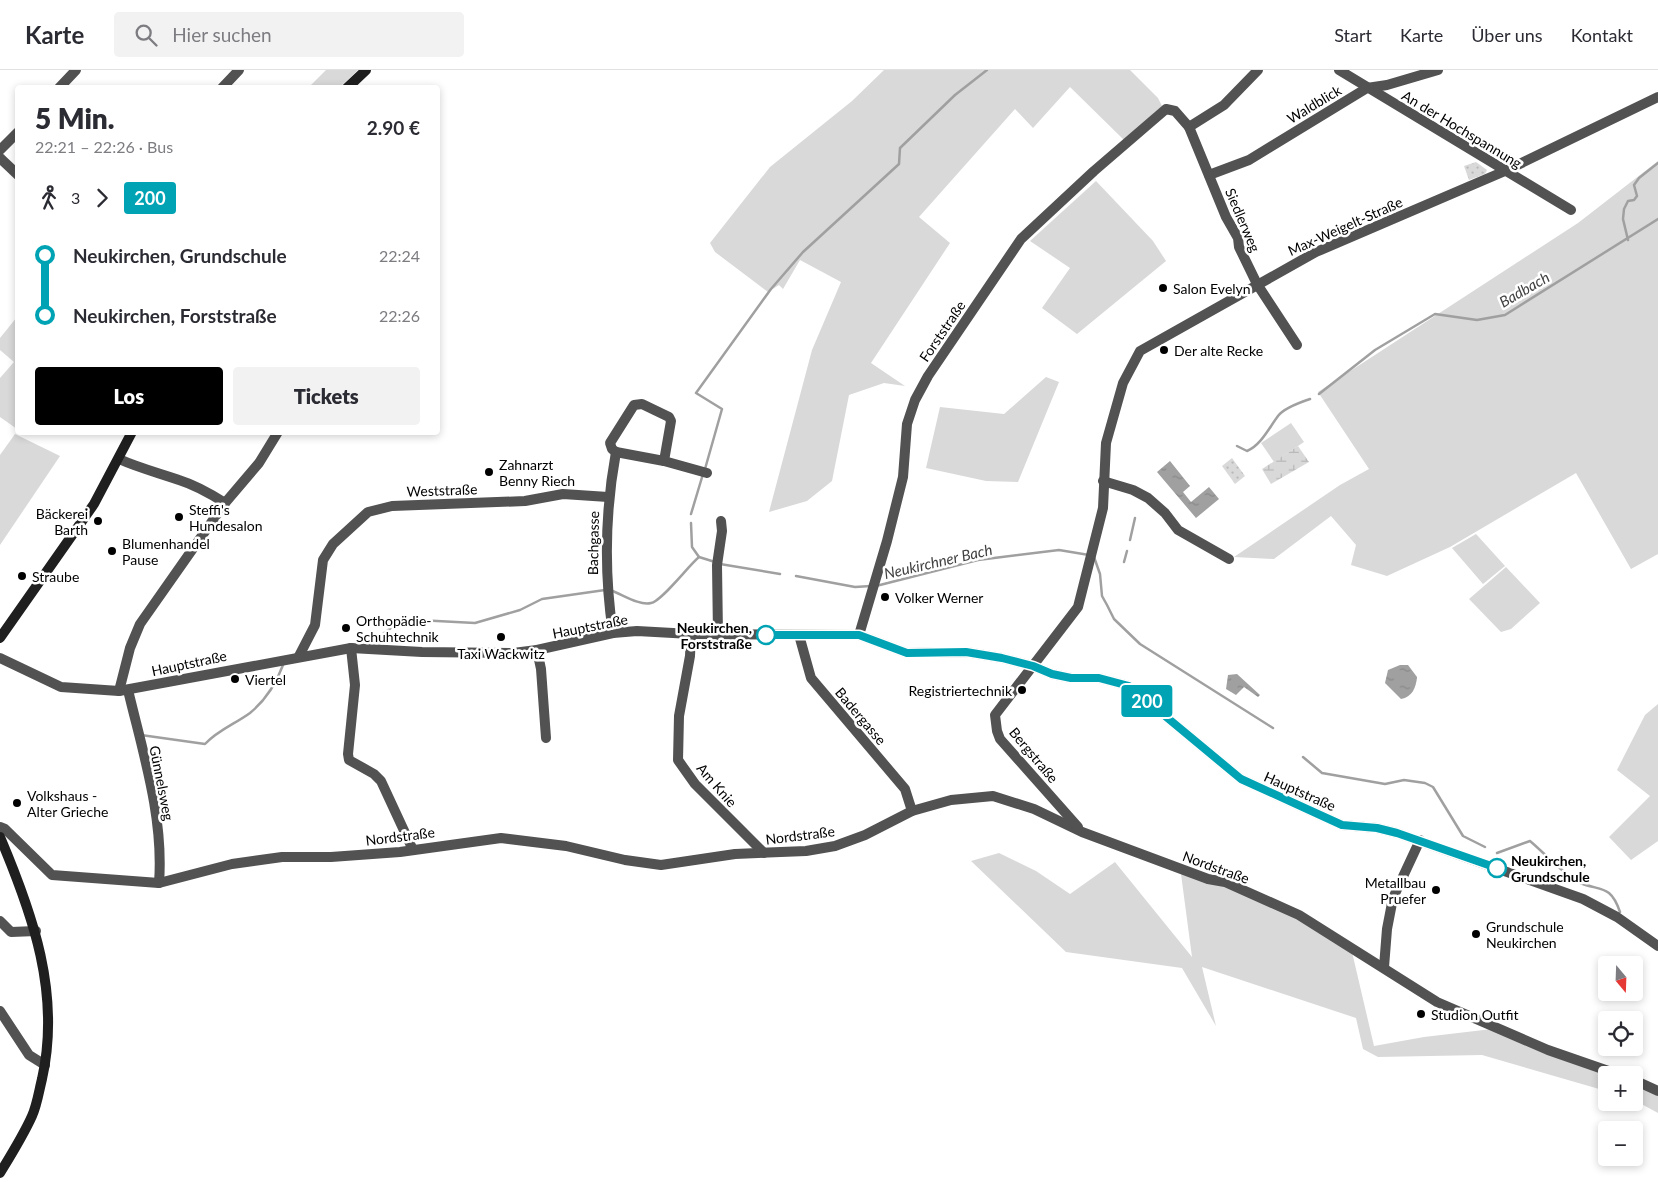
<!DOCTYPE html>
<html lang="de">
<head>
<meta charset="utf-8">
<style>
	:root { --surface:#fff; --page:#f2f2f3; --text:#2b2b33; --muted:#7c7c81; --line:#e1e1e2; --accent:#000 }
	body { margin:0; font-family:Lato,sans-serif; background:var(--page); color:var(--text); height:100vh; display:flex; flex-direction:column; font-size:19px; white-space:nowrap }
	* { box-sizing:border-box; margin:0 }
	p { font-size:16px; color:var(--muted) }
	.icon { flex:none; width:28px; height:28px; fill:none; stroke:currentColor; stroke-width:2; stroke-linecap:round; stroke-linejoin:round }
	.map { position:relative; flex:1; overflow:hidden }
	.sheet { position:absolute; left:15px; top:15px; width:425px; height:350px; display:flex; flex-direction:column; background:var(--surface); border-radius:5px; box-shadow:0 2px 8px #0003 }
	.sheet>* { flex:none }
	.badge { padding:0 10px; border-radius:4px; font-size:18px; line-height:32px }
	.needle { width:32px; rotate:161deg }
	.controls { position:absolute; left:1598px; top:886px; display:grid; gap:10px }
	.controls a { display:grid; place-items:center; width:45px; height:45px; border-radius:5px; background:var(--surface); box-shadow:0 2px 8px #0003; font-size:25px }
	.map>.badge { position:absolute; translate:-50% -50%; box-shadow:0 0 0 2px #fff }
	.legs { display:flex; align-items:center; gap:8px; height:55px; padding:0 20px; font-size:16px }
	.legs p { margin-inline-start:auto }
	.headline { display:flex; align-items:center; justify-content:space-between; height:85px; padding:0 20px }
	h1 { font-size:28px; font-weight:800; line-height:38px }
	.primary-button { display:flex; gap:10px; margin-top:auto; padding:10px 20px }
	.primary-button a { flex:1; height:58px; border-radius:5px; background:var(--accent); color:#fff; font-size:20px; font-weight:800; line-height:58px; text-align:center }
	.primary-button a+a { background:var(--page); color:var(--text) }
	ul { padding:0 20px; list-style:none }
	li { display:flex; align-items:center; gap:18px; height:60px; font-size:19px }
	li i { display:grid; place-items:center; width:8px; height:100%; margin:0 6px; background:currentColor }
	li i::after { content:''; width:12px; height:12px; margin:-6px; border:4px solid; border-radius:50%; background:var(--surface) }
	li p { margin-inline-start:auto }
	li:first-child i { background:linear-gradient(#0000 50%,currentColor 0) }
	li:last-child i { background:linear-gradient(currentColor 50%,#0000 0) }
	header { display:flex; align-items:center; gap:30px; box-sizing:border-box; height:70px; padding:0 25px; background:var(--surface); border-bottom:1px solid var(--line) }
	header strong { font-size:24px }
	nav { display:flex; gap:28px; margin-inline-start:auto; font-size:18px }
	.search { width:350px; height:45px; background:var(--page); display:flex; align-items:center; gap:12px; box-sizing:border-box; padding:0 18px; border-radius:5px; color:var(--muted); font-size:19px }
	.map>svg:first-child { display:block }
	.green { fill:#d9d9d9 }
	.wetland { fill:url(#wetland-marsh) }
	.park { fill:url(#park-dots) }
	.water { fill:url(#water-ripples) }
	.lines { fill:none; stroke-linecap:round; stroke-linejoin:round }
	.stream { stroke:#a0a0a0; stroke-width:2.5 }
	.minor { stroke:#525252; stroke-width:10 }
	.tertiary { stroke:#525252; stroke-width:10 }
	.secondary { stroke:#1f1f1f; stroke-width:10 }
	.line-1-casing { stroke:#fff; stroke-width:11 }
	.line-1 { stroke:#00a3b4; stroke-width:8 }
	.poi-dot { fill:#000; stroke:#fff; stroke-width:2 }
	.stop-1-dot { fill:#fff; stroke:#00a3b4; stroke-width:2.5 }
	.labels { text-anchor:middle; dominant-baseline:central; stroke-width:5; stroke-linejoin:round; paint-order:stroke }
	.street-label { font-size:14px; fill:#000; stroke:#fff }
	.poi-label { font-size:14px; fill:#000; stroke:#fff; text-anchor:start }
	.stop-label { font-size:14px; font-weight:bold; fill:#000; stroke:#fff; text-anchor:end }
	.water-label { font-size:15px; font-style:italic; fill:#414141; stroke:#fff }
</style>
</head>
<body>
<header>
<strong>Karte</strong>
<div class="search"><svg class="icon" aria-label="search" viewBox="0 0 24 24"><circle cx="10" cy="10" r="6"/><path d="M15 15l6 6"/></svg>Hier suchen</div>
<nav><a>Start</a><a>Karte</a><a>Über uns</a><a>Kontakt</a></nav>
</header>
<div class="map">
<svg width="1658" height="1112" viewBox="0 0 1658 1112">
	<defs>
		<pattern id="wetland-marsh" width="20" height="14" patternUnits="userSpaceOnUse" patternTransform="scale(1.25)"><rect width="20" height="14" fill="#d9d9d9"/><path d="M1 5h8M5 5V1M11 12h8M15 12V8" fill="none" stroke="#b8b8b8"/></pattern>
		<pattern id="park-dots" width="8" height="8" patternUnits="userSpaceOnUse" patternTransform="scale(1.25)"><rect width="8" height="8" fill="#d9d9d9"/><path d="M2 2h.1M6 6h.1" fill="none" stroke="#b8b8b8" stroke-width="1.8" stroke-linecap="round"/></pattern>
		<pattern id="water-ripples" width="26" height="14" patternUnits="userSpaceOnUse" patternTransform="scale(1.25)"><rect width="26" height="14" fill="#a0a0a0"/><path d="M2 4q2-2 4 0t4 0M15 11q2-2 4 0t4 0" fill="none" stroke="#888"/></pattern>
	</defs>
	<rect width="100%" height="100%" fill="#fff"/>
	<g class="green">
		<polygon points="326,0 358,0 340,17 309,17"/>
		<polygon points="884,0 1130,0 1158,28 1162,36 1124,70 1070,17 1033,58 1015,39 919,147 950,173 871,293 905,316 884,313 849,325 832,411 807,431 769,442 812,280 841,212 800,190 783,219 779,215 768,222 715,182 710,173 770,97 852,31"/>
		<polygon points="1658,91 1658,484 1631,499 1576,403 1450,477 1387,506 1351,495 1356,475 1331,446 1274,489 1234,487 1340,415 1369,399 1318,322 1578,153"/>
		<polygon points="1096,111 1153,171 1166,191 1077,264 1042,238 1070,198 1030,171"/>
		<polygon points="17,247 17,359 0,347 0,308 14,292 0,280 0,268"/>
		<polygon points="1046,307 1059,312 1018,412 986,411 926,398 940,337 1004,344"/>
		<polygon points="1291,353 1304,372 1274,392 1261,373"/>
		<polygon points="15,364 60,386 0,475 0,385"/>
		<polygon points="1476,464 1505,496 1483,514 1452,478"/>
		<polygon points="1506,497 1540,533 1511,559 1501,562 1469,529"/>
		<polygon points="1658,634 1658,771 1631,790 1609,767 1650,726 1617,700 1645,645"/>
		<polygon points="999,783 1036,801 1070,824 1115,792 1192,887 1181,804 1242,822 1295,847 1352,882 1374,976 1424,967 1492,959 1606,1005 1606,1021 1482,985 1378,987 1363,979 1356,948 1202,897 1216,956 1182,898 1066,882 971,791"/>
		<polygon points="1634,1013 1658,1025 1658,1043 1634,1030"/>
	</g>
	<polygon class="wetland" points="1298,376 1309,392 1271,414 1262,399"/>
	<g class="park">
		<polygon points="1476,92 1487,100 1485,104 1469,110 1464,96"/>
		<polygon points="1232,388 1245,406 1235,414 1222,396"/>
	</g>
	<g class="water">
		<polygon points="1170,391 1190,416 1183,422 1191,432 1209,417 1219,429 1196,448 1157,402"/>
		<path d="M1400,595h8l9,12c-1,11 -5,20 -16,22l-16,-16 3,-13z"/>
		<polygon points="1237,604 1260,625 1258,627 1244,617 1236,625 1226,619 1228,605"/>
	</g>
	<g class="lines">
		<g class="stream">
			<polyline points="1628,170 1623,149 1624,139 1628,131 1634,130 1637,126 1634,115 1639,108 1658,93"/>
			<polyline points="1319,324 1375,280 1435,244 1477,250 1505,245 1658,149"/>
			<path d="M1237,376l10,5c14,-6 22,-23 31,-35 6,-8 23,-14 32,-17"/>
			<polyline points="705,399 722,339 696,323 771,219 803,182 899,94 900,78 955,25 987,0"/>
			<polyline points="691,444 703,404"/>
			<polyline points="691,453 692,477 699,487"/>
			<polyline points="1130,470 1135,448"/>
			<polyline points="1094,487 1100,504 1102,526 1107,535 1114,549 1140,574 1273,658"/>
			<polyline points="1124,492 1127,481"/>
			<polyline points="720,494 780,504"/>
			<polyline points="796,506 855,517 871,516"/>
			<polyline points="876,516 978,490 1059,480 1089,485"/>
			<path d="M610,520c12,4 29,16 41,13 10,-1 38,-38 48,-46l16,5"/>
			<polyline points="366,570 376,569 399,552 418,550 475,553 520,540 542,529 605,520"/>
			<path d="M141,665l64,9c13,-14 30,-20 45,-31 17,-14 26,-29 33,-48"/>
			<polyline points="1303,687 1322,703 1385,714 1404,710 1425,713 1433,717 1463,766 1485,777"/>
			<path d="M1497,783l33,-12c12,10 35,34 48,41 22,10 32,1 42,30"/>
		</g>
		<g class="minor">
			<polyline points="1339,0 1571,140"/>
			<polyline points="59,18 76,0"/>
			<polyline points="222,18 239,0"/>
			<polyline points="1189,57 1224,35 1258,0"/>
			<polyline points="0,80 18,62"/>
			<polyline points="0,88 18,105"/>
			<polyline points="1209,105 1249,90 1367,18 1387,15 1438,0"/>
			<polyline points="616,382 612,379 610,373 634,335 642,334 669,347 671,351 664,391"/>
			<path d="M119,389c20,9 40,14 60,21 16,5 32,14 46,23"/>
			<polyline points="1103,411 1133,420 1148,428 1165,443 1178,460 1229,489"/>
			<path d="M613,563c-9,-60 -8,-121 3,-181l48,9 43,12"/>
			<polyline points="691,564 690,586 679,646 678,690 695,714 764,783"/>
			<polyline points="718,565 717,495 722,461 721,451"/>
			<polyline points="799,565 811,608 905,719 912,741"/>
			<polyline points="859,565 887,471 903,407 907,354 915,330 928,306 1021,169 1094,101 1166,39 1175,41 1189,57 1226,147 1238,168 1239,177 1257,214 1297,275"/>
			<polyline points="351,578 355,615 348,684 349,690 374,704 381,711 413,780"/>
			<polyline points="537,580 541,599 546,668"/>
			<polyline points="299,586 315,555 323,490 333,474 368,442 392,436 525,431 563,424 608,427"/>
			<path d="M128,620c15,63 36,128 31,193"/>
			<polyline points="119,621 130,578 140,554 225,433 259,393 278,362"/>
			<polyline points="0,757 5,759 52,805 159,813 232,794 282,787 331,787 400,782 501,768 566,776 625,790 661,795 735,784 806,781 835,776 865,765 912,741 951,730 993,726 1034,739 1082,762 1208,809 1225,812 1299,845 1437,932 1548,980 1620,1005"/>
			<polyline points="1078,757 1000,669 997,661 995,645 1078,537 1103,438 1106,373 1123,313 1140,281 1316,182 1505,101 1658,27"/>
			<polyline points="0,851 11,862 36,861"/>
			<polyline points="1384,897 1387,859 1393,828 1420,770"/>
			<polyline points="0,941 29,985 45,995"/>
			<polyline points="1634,1010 1658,1021"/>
		</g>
		<polyline class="tertiary" points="0,588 61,617 119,621 351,578 422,582 513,583 537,580 613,563 637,561 691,564 859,565 907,583 966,582 1002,588 1033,596 1052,604 1071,608 1099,608 1129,616 1241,709 1342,755 1377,758 1397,763 1583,829 1617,847 1658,876"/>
		<g class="secondary">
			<polyline points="347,18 366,0"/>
			<polyline points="0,568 94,434 132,362"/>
			<path d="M0,767c33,78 61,157 42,242 -3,12 -5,26 -10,37 -9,20 -21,39 -32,57"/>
		</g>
	</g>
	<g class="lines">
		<defs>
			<polyline id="line-1" points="766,565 859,565 907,583 966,582 1002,588 1033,596 1052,604 1071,608 1099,608 1129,616 1241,709 1342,755 1377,758 1397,763 1497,798"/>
		</defs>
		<use href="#line-1" class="line-1-casing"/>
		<use href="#line-1" class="line-1"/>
	</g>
	<g class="poi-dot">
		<circle cx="1163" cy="218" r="5"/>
		<circle cx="1164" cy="280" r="5"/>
		<circle cx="489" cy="402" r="5"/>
		<circle cx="179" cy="447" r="5"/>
		<circle cx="98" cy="451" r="5"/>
		<circle cx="112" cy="481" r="5"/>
		<circle cx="22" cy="506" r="5"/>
		<circle cx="885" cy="527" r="5"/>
		<circle cx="346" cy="558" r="5"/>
		<circle cx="501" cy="567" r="5"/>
		<circle cx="235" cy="609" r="5"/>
		<circle cx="1022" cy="620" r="5"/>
		<circle cx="17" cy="733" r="5"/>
		<circle cx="1436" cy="820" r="5"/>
		<circle cx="1476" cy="864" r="5"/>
		<circle cx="1421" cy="944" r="5"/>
	</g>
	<g class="stop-1-dot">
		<circle cx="766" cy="565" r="9"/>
		<circle cx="1497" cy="798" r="9"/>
	</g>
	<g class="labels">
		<g class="street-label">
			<text transform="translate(1314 34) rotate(-31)">Waldblick</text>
			<text transform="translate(1462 59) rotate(31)">An der Hochspannung</text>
			<text transform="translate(1243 150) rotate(67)">Siedlerweg</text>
			<text transform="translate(1345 156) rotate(-24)">Max-Weigelt-Straße</text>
			<text transform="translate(942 261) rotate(-56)">Forststraße</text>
			<text transform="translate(442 420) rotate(-2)">Weststraße</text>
			<text transform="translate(593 473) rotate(-89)">Bachgasse</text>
			<text transform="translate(590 556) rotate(-11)">Hauptstraße</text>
			<text transform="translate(189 593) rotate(-12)">Hauptstraße</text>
			<text transform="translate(861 646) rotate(50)">Badergasse</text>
			<text transform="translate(1034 685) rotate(50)">Bergstraße</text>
			<text transform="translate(162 713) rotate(79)">Günnelsweg</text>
			<text transform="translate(717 715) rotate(49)">Am Knie</text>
			<text transform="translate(1300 721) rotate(24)">Hauptstraße</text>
			<text transform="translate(800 765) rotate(-7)">Nordstraße</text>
			<text transform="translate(400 766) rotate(-7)">Nordstraße</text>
			<text transform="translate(1216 797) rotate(20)">Nordstraße</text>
		</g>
		<g class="poi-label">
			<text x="1173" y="218">Salon Evelyn</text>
			<text x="1174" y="280">Der alte Recke</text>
			<text x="499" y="394">Zahnarzt<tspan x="499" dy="16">Benny Riech</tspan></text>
			<text x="189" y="439">Steffi's<tspan x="189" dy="16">Hundesalon</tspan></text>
			<text x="88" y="443" text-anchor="end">Bäckerei<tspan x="88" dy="16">Barth</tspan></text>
			<text x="122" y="473">Blumenhandel<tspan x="122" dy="16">Pause</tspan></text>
			<text x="32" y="506">Straube</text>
			<text x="895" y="527">Volker Werner</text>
			<text x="356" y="550">Orthopädie-<tspan x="356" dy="16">Schuhtechnik</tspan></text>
			<text x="501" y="583" text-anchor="middle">Taxi Wackwitz</text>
			<text x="245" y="609">Viertel</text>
			<text x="1012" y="620" text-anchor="end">Registriertechnik</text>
			<text x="27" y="725">Volkshaus -<tspan x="27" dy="16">Alter Grieche</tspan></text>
			<text x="1426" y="812" text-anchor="end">Metallbau<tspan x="1426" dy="16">Pruefer</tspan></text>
			<text x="1486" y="856">Grundschule<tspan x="1486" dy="16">Neukirchen</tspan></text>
			<text x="1431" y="944">Studion Outfit</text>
		</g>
		<g class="stop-label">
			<text x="752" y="557">Neukirchen,<tspan x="752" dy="16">Forststraße</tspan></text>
			<text x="1511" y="790" text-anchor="start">Neukirchen,<tspan x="1511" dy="16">Grundschule</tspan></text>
		</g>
		<g class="water-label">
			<text transform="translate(1524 219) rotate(-30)">Badbach</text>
			<text transform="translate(938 491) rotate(-13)">Neukirchner Bach</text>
		</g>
	</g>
</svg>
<div class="controls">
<a><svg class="needle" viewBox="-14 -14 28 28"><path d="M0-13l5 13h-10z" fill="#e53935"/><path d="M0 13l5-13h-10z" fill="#7c7c81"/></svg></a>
<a><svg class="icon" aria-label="locate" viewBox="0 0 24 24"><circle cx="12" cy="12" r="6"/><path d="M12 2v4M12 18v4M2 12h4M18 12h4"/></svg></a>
<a>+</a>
<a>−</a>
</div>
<b class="badge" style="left:1147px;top:631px;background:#00a3b4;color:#fff">200</b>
<section class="sheet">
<div class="headline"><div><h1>5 Min.</h1><p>22:21 – 22:26 · Bus</p></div><b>2.90 €</b></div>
<div class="legs"><svg class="icon" aria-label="walk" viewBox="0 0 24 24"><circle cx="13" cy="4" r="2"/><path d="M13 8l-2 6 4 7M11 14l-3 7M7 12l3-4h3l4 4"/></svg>3<svg class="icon" aria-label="forward" viewBox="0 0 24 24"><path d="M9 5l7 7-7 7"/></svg><b class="badge" style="background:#00a3b4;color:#fff">200</b></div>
<ul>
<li><i style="color:#00a3b4"></i><b>Neukirchen, Grundschule</b><p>22:24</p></li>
<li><i style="color:#00a3b4"></i><b>Neukirchen, Forststraße</b><p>22:26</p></li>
</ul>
<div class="primary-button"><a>Los</a><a>Tickets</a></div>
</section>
</div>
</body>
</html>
